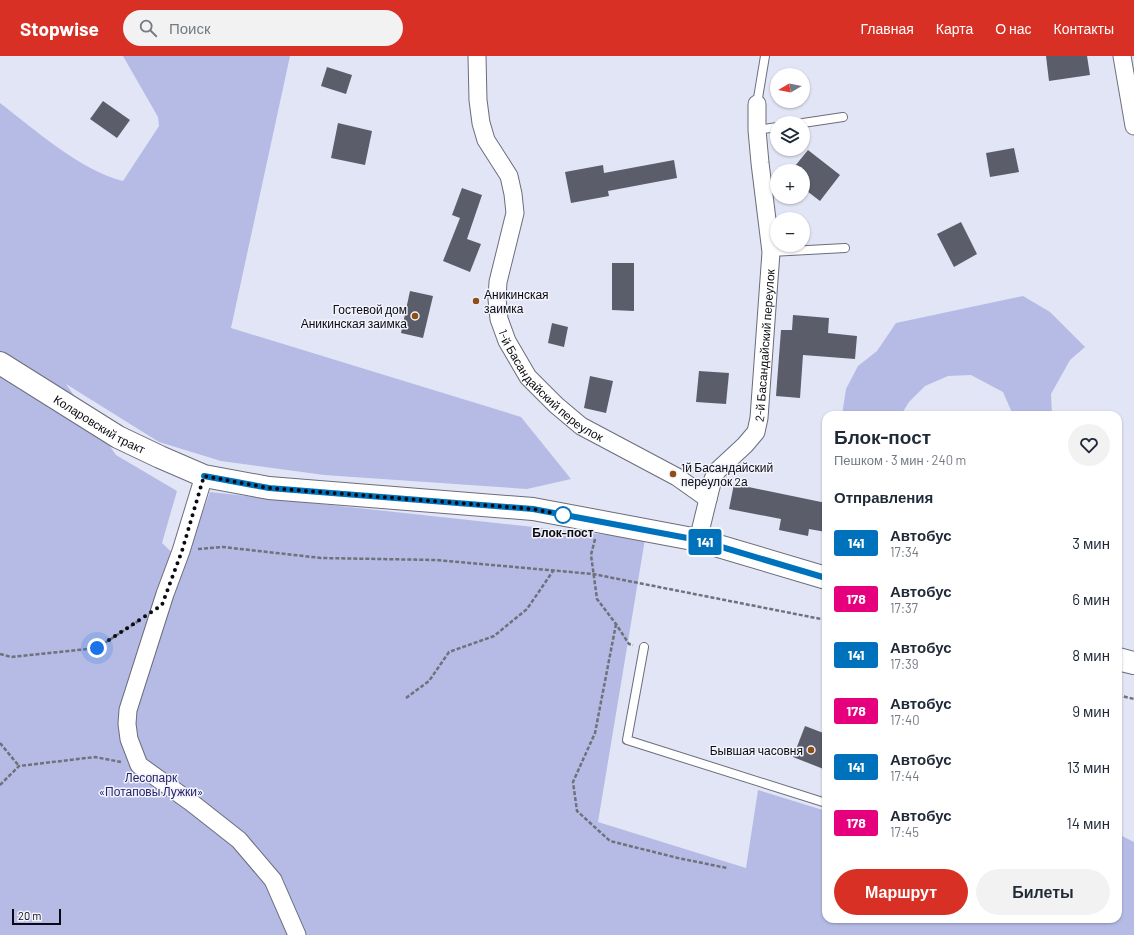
<!DOCTYPE html>
<html lang="ru">
<head>
<meta charset="utf-8">
<style>
	:root { --surface:#fff; --page:#f2f2f3; --text:#1f2937; --muted:#747a83; --accent:#d93025 }
	body { margin:0; font-family:Barlow,sans-serif; background:var(--page); color:var(--text); height:100vh; display:flex; flex-direction:column; font-size:15px; white-space:nowrap }
	* { box-sizing:border-box; margin:0 }
	p { font-size:13px; color:var(--muted) }
	.icon { flex:none; width:22px; height:22px; fill:none; stroke:currentColor; stroke-width:2; stroke-linecap:round; stroke-linejoin:round }
	.map { position:relative; flex:1; overflow:hidden }
	.sheet { position:absolute; left:822px; top:355px; width:300px; height:512px; display:flex; flex-direction:column; background:var(--surface); border-radius:12px; box-shadow:0 1px 3px #0004 }
	.sheet>* { flex:none }
	.badge { padding:0 8px; border-radius:3px; font-size:14px; line-height:26px }
	.needle { width:26px; rotate:260deg }
	.buttons { position:absolute; left:770px; top:12px; display:grid; gap:8px }
	.buttons a { display:grid; place-items:center; width:40px; height:40px; border-radius:50%; background:var(--surface); box-shadow:0 1px 3px #0004; font-size:20px }
	.scale { position:absolute; left:12px; bottom:10px; width:49px; box-sizing:border-box; padding-left:4px; border:2px solid #0a0b10; border-top:0; font-size:11px; line-height:14px; white-space:nowrap; color:#0a0b10; -webkit-text-stroke:3px #f1f2fc; paint-order:stroke }
	.you { position:absolute; width:20px; height:20px; margin:-10px; border:3px solid #fff; border-radius:50%; background:#1a73e8; box-shadow:0 0 0 6px #1a73e833 }
	.map>.badge { position:absolute; translate:-50% -50%; box-shadow:0 0 0 2px #fff }
	h2 { padding:0 12px; font-size:15px; line-height:36px }
	.round { display:grid; place-items:center; flex:none; width:42px; height:42px; border-radius:21px; background:var(--page) }
	.head { display:flex; align-items:center; justify-content:space-between; height:68px; padding:0 12px }
	h1 { font-size:19px; font-weight:700; line-height:30px }
	.button { display:flex; gap:8px; margin-top:auto; padding:8px 12px }
	.button a { flex:1; height:46px; border-radius:24px; background:var(--accent); color:#fff; font-size:16px; font-weight:700; line-height:46px; text-align:center }
	.button a+a { background:var(--page); color:var(--text) }
	ul { padding:0; list-style:none }
	li { display:flex; align-items:center; gap:12px; height:56px; padding:0 12px }
	li div { flex:1 }
	li b { display:block; font-size:15px }
	li em { font-style:normal }
	li .badge { min-width:44px; font-weight:700; text-align:center }
	header { display:flex; align-items:center; gap:24px; box-sizing:border-box; height:56px; padding:0 20px; background:var(--accent); color:#fff }
	header strong { font-size:19px }
	nav { display:flex; gap:22px; margin-inline-start:auto; font-size:14px }
	.search { width:280px; height:36px; background:var(--page); display:flex; align-items:center; gap:10px; box-sizing:border-box; padding:0 14px; border-radius:22px; color:var(--muted); font-size:15px }
	.map>svg:first-child { display:block }
	.green { fill:#b5bbe5 }
	.building { fill:#5b5d6b }
	.lines { fill:none; stroke-linecap:round; stroke-linejoin:round }
	.lane-casing { stroke:#6b6d7b; stroke-width:10 }
	.street-casing { stroke:#6b6d7b; stroke-width:19 }
	.secondary-casing { stroke:#6b6d7b; stroke-width:24 }
	.path { stroke:#6f717b; stroke-width:2.5; stroke-dasharray:4 2; stroke-linecap:butt }
	.lane { stroke:#fff; stroke-width:8 }
	.street { stroke:#fff; stroke-width:17 }
	.secondary { stroke:#fff; stroke-width:22 }
	.line-casing { stroke:#fff; stroke-width:9 }
	.line { stroke:#0072bc; stroke-width:6 }
	.walk { stroke:#0a0b10; stroke-width:4; stroke-dasharray:0 7.2 }
	.poi-dot { fill:#8e4e16; stroke:#f1f2fc; stroke-width:1.5 }
	.stop-dot { fill:#fff; stroke:#0072bc; stroke-width:2 }
	.labels { text-anchor:middle; dominant-baseline:central; stroke-width:3; stroke-linejoin:round; paint-order:stroke }
	.poi-label { font-size:12px; fill:#0a0b10; stroke:#f1f2fc; text-anchor:start }
	.street-label { font-size:12px; fill:#0a0b10; stroke:#f1f2fc }
	.stop-label { font-size:12px; font-weight:bold; fill:#0a0b10; stroke:#f1f2fc }
	.park-label { font-size:12px; fill:#27236a; stroke:#f1f2fc }
</style>
</head>
<body>
<header>
<strong>Stopwise</strong>
<div class="search"><svg class="icon" aria-label="search" viewBox="0 0 24 24"><circle cx="10" cy="10" r="6"/><path d="M15 15l6 6"/></svg>Поиск</div>
<nav><a>Главная</a><a>Карта</a><a>О нас</a><a>Контакты</a></nav>
</header>
<div class="map">
<svg width="1134" height="879" viewBox="0 0 1134 879">
	<rect width="100%" height="100%" fill="#e2e5f5"/>
	<g class="green">
		<path d="M123,0h167l-59,272 290,89 50,62 -44,10 -203,-14 -103,-14 -62,-19 -93,-58 50,71 61,36 -15,52 22,21 26,-72 435,47 -47,283 148,46 12,-78 68,21v108h292v-85l16,8v93h-1134v-832c34,26 81,68 123,78l36,-55 -1,-9z"/>
		<polygon points="1023,240 1050,256 1085,291 1070,304 1051,338 1052,359 1013,359 1003,336 971,319 948,320 925,330 909,346 901,359 842,359 846,333 858,310 877,295 896,267"/>
	</g>
	<g class="building">
		<polygon points="1046,0 1087,0 1090,19 1049,25"/>
		<polygon points="327,11 352,19 346,38 321,30"/>
		<polygon points="103,45 130,64 117,82 90,63"/>
		<polygon points="338,67 372,75 365,109 331,102"/>
		<polygon points="1014,92 1019,116 990,121 986,97"/>
		<polygon points="808,94 840,119 820,145 803,132 803,115 791,115"/>
		<polygon points="674,104 677,122 608,135 609,140 571,147 565,116 603,109 604,117"/>
		<polygon points="462,132 482,139 467,183 481,188 470,216 443,205 460,162 452,159"/>
		<polygon points="961,166 977,198 954,211 937,178"/>
		<polygon points="612,207 634,207 634,255 612,254"/>
		<polygon points="410,235 433,240 423,282 401,277"/>
		<polygon points="793,259 829,262 828,277 857,280 855,303 803,299 800,342 776,340 781,274 792,274"/>
		<polygon points="552,267 568,271 564,291 548,287"/>
		<polygon points="699,315 729,317 726,348 696,346"/>
		<polygon points="590,320 613,325 606,357 584,352"/>
		<polygon points="734,428 826,447 826,476 809,473 808,480 779,474 781,463 729,453"/>
		<polygon points="805,670 826,678 826,714 793,701"/>
	</g>
	<g class="lines">
		<defs>
			<g id="lane">
				<polyline points="757,48 765,0"/>
				<polyline points="803,67 843,61"/>
				<polyline points="757,74 777,71"/>
				<polyline points="771,196 845,192"/>
				<polyline points="644,591 627,684 826,747"/>
			</g>
			<g id="street">
				<path id="s1" d="M477,0l1,44 3,23 5,17 23,36 4,18 2,19 -17,69 -1,17 2,20 8,22 21,36 28,28 25,21 96,51 31,22 -10,41"/>
				<polyline points="1122,0 1134,70"/>
				<polyline points="204,420 181,495 165,538 128,654 127,668 129,683 139,709 192,747 239,784 273,824 297,879"/>
				<path id="s2" d="M708,443l5,-20 4,-8 28,-26 11,-13 3,-14 12,-166 -11,-89 -3,-33v-26"/>
			</g>
			<g id="secondary">
				<path id="s3" d="M0,307l118,74 42,20 44,19 65,12 264,21 165,31 128,38"/>
				<polyline points="1118,603 1134,607"/>
			</g>
		</defs>
		<use href="#lane" class="lane-casing"/>
		<use href="#street" class="street-casing"/>
		<use href="#secondary" class="secondary-casing"/>
		<g class="path">
			<polyline points="595,483 591,499 597,543 616,568 629,588 633,589"/>
			<polyline points="198,493 223,491 321,502 436,504 593,518 826,564"/>
			<polyline points="616,568 595,677 573,726 577,755 610,785 678,802 727,812"/>
			<polyline points="0,598 11,601 97,592 140,564"/>
			<polyline points="1118,639 1134,643"/>
			<polyline points="406,642 429,625 449,596 494,580 527,553 553,515"/>
			<polyline points="0,687 19,710"/>
			<polyline points="0,729 19,710 95,701 121,706"/>
		</g>
		<use href="#lane" class="lane"/>
		<use href="#street" class="street"/>
		<use href="#secondary" class="secondary"/>
	</g>
	<g class="lines">
		<defs>
			<polyline id="line" points="204,420 269,432 533,453 698,484 826,522"/>
		</defs>
		<use href="#line" class="line-casing"/>
		<use href="#line" class="line"/>
		<polyline class="walk" points="97,592 162,549 182,495 204,420 269,432 533,453 563,459"/>
	</g>
	<g class="poi-dot">
		<circle cx="476" cy="245" r="4"/>
		<circle cx="415" cy="260" r="4"/>
		<circle cx="673" cy="418" r="4"/>
		<circle cx="811" cy="694" r="4"/>
	</g>
	<circle class="stop-dot" cx="563" cy="459" r="8"/>
	<g class="labels">
		<g class="poi-label">
			<text x="484" y="238">Аникинская<tspan x="484" dy="14">заимка</tspan></text>
			<text x="407" y="253" text-anchor="end">Гостевой дом<tspan x="407" dy="14">Аникинская заимка</tspan></text>
			<text x="681" y="411">1й Басандайский<tspan x="681" dy="14">переулок 2а</tspan></text>
			<text x="803" y="694" text-anchor="end">Бывшая часовня</text>
		</g>
		<g class="street-label">
			<text stroke="none"><textPath href="#s2" startOffset="172">2-й Басандайский переулок</textPath></text>
			<text stroke="none"><textPath href="#s1" startOffset="360">1-й Басандайский переулок</textPath></text>
			<text stroke="none"><textPath href="#s3" startOffset="117">Коларовский тракт</textPath></text>
		</g>
		<g class="stop-label">
			<text x="563" y="476">Блок-пост</text>
		</g>
		<g class="park-label">
			<text x="151" y="721">Лесопарк<tspan x="151" dy="14">«Потаповы Лужки»</tspan></text>
		</g>
	</g>
</svg>
<div class="buttons">
<a><svg class="needle" viewBox="-14 -14 28 28"><path d="M0-13l5 13h-10z" fill="#e53935"/><path d="M0 13l5-13h-10z" fill="#747a83"/></svg></a>
<a><svg class="icon" aria-label="layers" viewBox="0 0 24 24"><path d="M12 4l9 5-9 5-9-5zM3 14l9 5 9-5"/></svg></a>
<a>+</a>
<a>−</a>
</div>
<div class="scale">20 m</div>
<div class="you" style="left:97px;top:592px"></div>
<b class="badge" style="left:705px;top:486px;background:#0072bc;color:#fff">141</b>
<section class="sheet">
<div class="head"><div><h1>Блок-пост</h1><p>Пешком · 3 мин · 240 m</p></div><a class="round"><svg class="icon" aria-label="heart" viewBox="0 0 24 24"><path d="M12 20l-8-8c-3-5 5-10 8-4 3-6 11-1 8 4z"/></svg></a></div>
<h2>Отправления</h2>
<ul>
<li><span class="badge" style="background:#0072bc;color:#fff">141</span><div><b>Автобус</b><p>17:34</p></div><em>3 мин</em></li>
<li><span class="badge" style="background:#e6007e;color:#fff">178</span><div><b>Автобус</b><p>17:37</p></div><em>6 мин</em></li>
<li><span class="badge" style="background:#0072bc;color:#fff">141</span><div><b>Автобус</b><p>17:39</p></div><em>8 мин</em></li>
<li><span class="badge" style="background:#e6007e;color:#fff">178</span><div><b>Автобус</b><p>17:40</p></div><em>9 мин</em></li>
<li><span class="badge" style="background:#0072bc;color:#fff">141</span><div><b>Автобус</b><p>17:44</p></div><em>13 мин</em></li>
<li><span class="badge" style="background:#e6007e;color:#fff">178</span><div><b>Автобус</b><p>17:45</p></div><em>14 мин</em></li>
</ul>
<div class="button"><a>Маршрут</a><a>Билеты</a></div>
</section>
</div>
</body>
</html>
